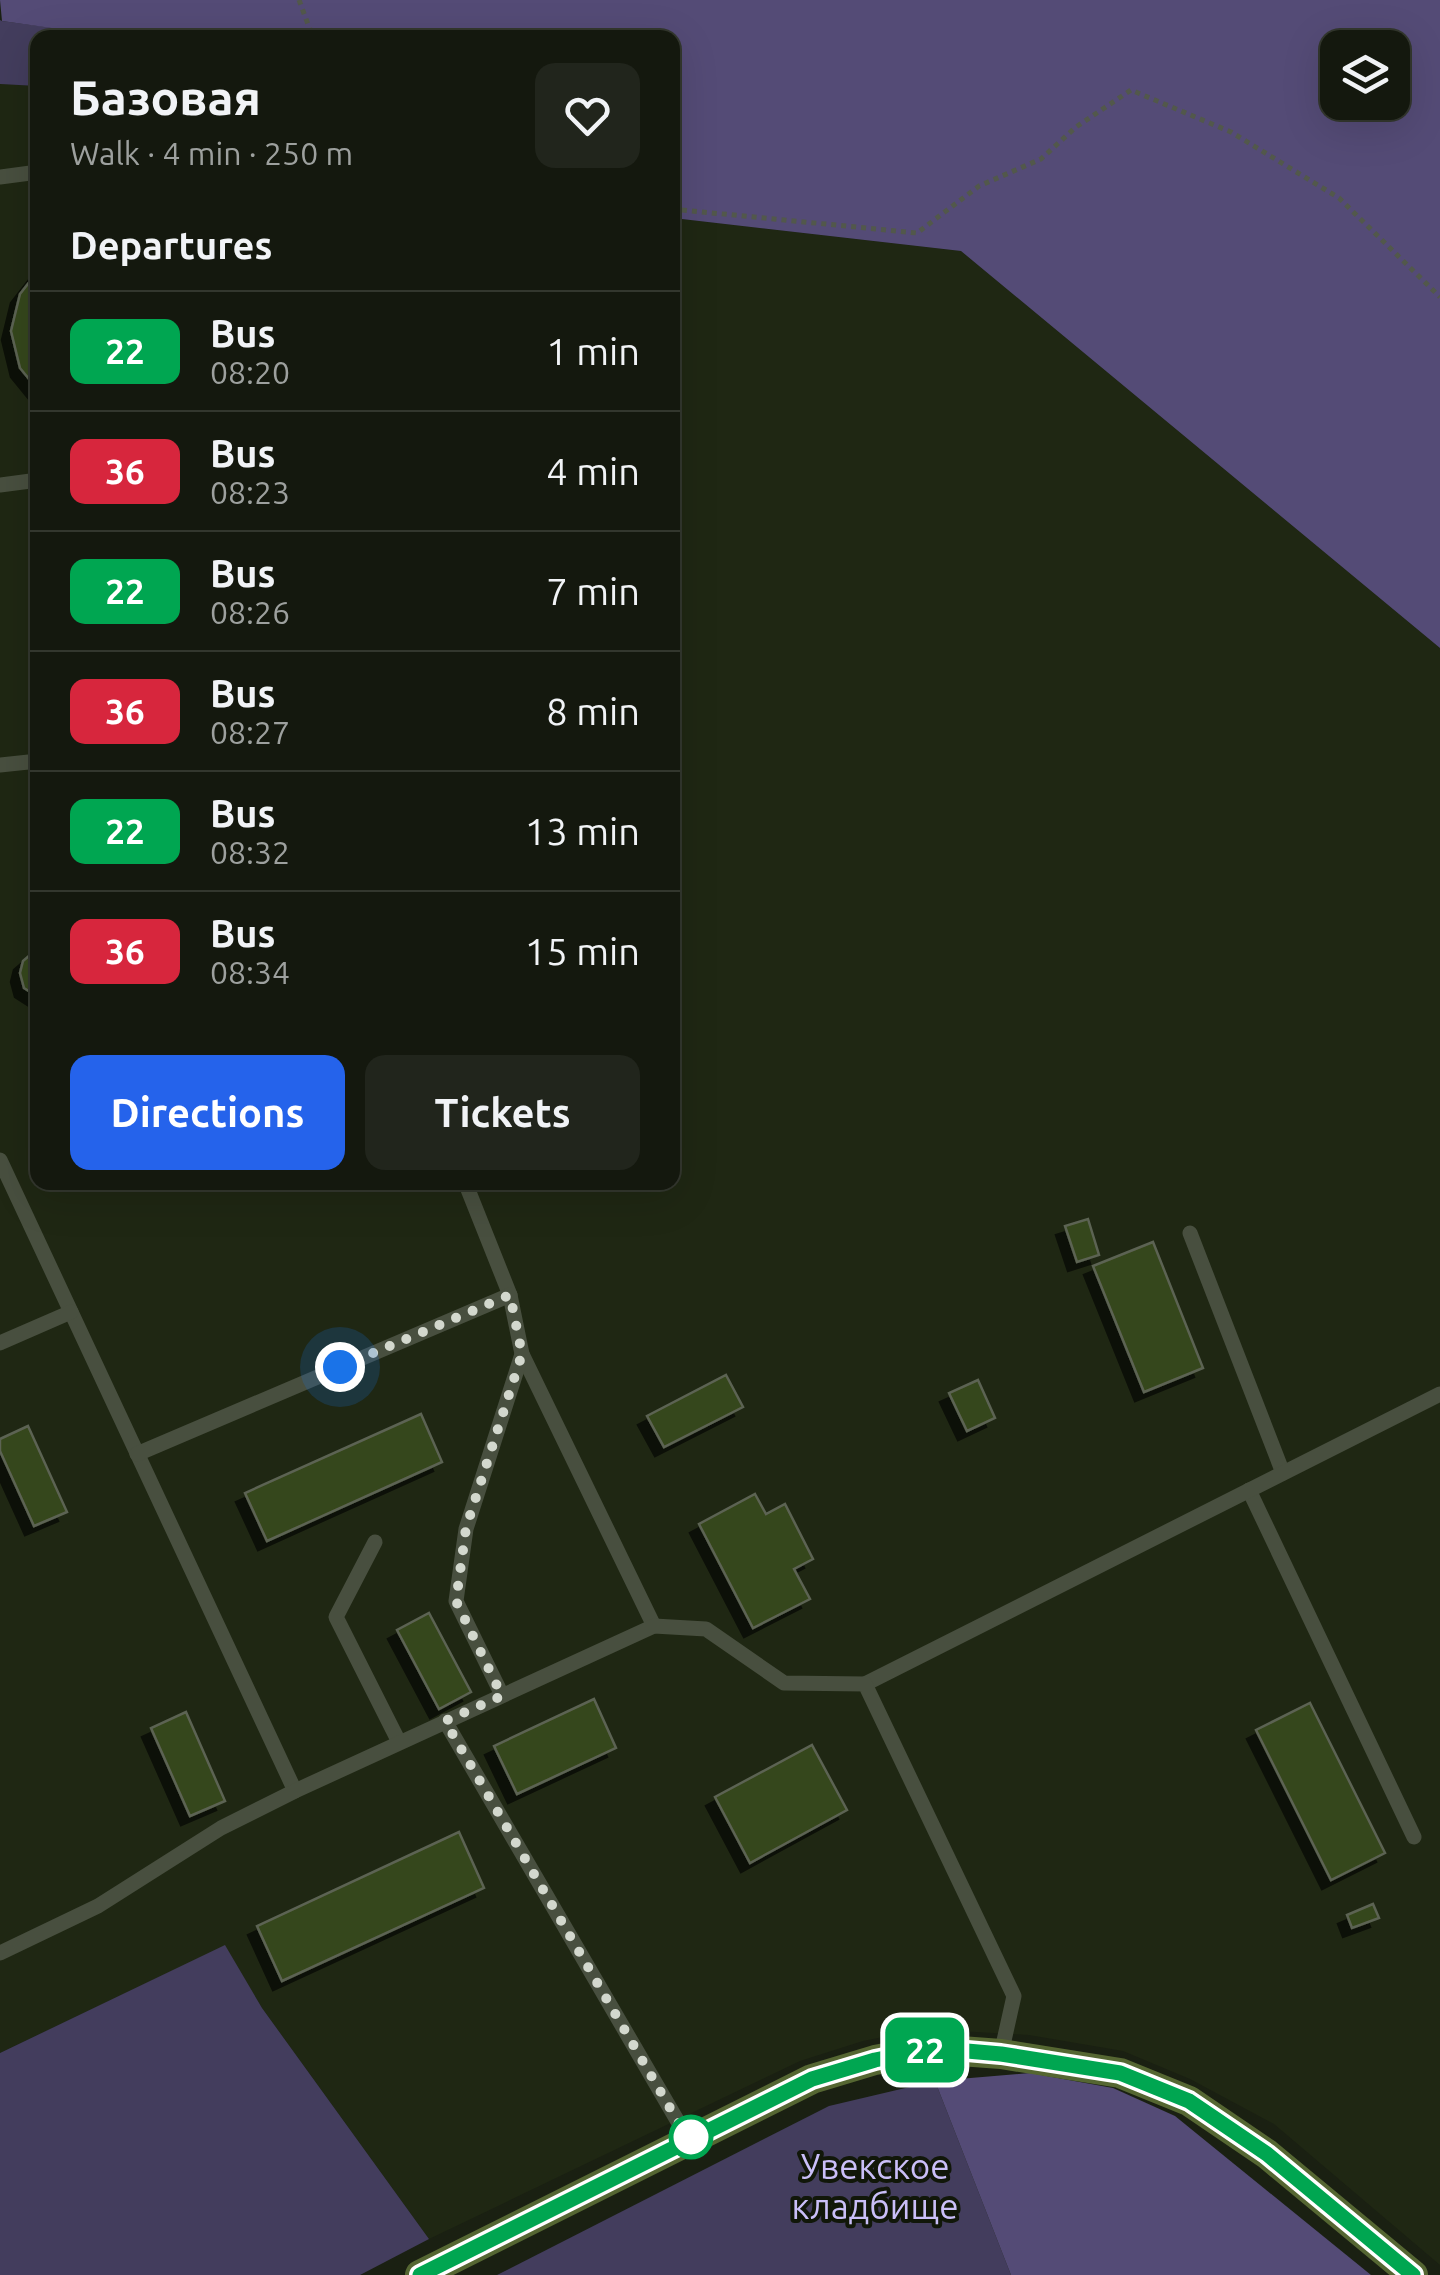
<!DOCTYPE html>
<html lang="en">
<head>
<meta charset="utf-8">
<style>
	:root { --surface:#14180e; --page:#21251c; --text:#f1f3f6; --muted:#9da09e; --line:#33372e; --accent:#2563eb }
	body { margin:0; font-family:Ubuntu,sans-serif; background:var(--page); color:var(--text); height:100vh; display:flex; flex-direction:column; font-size:38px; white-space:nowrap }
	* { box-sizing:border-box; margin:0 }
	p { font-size:32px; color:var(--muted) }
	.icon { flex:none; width:55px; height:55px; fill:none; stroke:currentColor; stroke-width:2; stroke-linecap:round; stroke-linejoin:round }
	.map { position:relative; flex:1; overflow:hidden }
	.drawer { position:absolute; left:30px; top:30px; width:650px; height:1160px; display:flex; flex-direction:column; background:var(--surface); border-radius:20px; box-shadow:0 10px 40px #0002,0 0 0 2px var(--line) }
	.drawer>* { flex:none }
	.badge { padding:0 20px; border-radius:15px; font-size:35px; line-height:65px }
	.buttons { position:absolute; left:1320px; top:30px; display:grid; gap:20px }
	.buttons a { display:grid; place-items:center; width:90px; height:90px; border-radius:20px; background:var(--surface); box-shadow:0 10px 40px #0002,0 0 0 2px var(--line); font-size:50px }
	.you { position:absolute; width:50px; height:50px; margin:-25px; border:8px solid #fff; border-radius:50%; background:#1a73e8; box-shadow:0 0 0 15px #1a73e833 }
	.map>.badge { position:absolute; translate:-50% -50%; box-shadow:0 0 0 5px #fff }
	h2 { padding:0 40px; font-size:38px; line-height:90px }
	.round { display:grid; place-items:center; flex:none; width:105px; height:105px; border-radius:20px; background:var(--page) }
	.overview { display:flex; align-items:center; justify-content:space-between; height:170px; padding:0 40px }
	h1 { font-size:48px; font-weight:700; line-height:75px }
	.button { display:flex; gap:20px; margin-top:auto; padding:20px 40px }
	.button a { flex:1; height:115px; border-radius:20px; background:var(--accent); color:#fff; font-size:40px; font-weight:700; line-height:115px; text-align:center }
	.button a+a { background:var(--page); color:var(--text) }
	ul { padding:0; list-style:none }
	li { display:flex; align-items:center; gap:30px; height:120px; padding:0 40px; border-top:2px solid var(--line) }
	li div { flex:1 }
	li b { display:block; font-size:38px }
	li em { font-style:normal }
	li .badge { min-width:110px; font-weight:700; text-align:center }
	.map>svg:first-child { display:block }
	.built { fill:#1f2713 }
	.green { fill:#433d5d }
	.forest { fill:#544b76; fill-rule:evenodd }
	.building { fill:#36461a; stroke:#5c6353; stroke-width:2.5; filter:url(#shadow) }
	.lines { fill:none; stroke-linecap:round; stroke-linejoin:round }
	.path { stroke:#52584b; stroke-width:5; stroke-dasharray:5 5; stroke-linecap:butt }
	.lane { stroke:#484f3f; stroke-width:15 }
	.secondary { stroke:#556632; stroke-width:30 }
	.line-casing { stroke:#fff; stroke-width:22 }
	.line { stroke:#00a651; stroke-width:15 }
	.walk { stroke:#d3d8ce; stroke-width:10; stroke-dasharray:0 18 }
	.stop-dot { fill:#fff; stroke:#00a651; stroke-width:5 }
	.labels { text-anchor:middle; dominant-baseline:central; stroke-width:8; stroke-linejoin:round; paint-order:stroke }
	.park-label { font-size:35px; fill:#cabff8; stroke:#111709 }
</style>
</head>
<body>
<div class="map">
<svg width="1440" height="2275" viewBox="0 0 1440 2275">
	<defs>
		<filter id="shadow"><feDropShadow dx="-9" dy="9" stdDeviation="0" flood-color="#0009"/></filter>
	</defs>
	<rect width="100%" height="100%" fill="#1a2012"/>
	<polygon class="built" points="0,84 38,86 38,1182 672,1182 673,218 961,251 1440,648 1440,2265 1274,2124 1190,2079 1123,2051 1029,2035 923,2029 863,2041 800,2061 429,2239 262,2008 225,1946 0,2053"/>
	<g class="green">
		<polygon points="0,20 2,21 122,37 38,38 37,86 0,84"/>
		<polygon points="225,1945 262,2008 429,2239 360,2275 0,2275 0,2053"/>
		<polygon points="935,2081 1011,2275 497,2275 829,2106"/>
	</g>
	<g class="forest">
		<path d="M0,0h1440v648l-479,-397 -288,-33 -1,-180h-550l-120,-17zM1338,48h54v54h-54z"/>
		<polygon points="1030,2073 1113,2088 1175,2116 1371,2275 1011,2275 935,2081"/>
	</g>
	<g class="building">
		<polygon points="38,271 38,390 20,368 11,331 20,294"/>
		<polygon points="37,949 38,949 38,997 24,988 20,973 23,961"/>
		<polygon points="1088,1219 1099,1255 1077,1262 1065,1226"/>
		<polygon points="1153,1242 1203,1368 1144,1392 1093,1266"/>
		<polygon points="726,1375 743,1407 664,1447 647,1416"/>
		<polygon points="978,1380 995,1418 967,1431 949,1393"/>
		<polygon points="421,1414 442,1462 267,1541 245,1493"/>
		<polygon points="28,1426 67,1512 34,1526 0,1451 0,1439"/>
		<polygon points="755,1494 766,1514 785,1504 813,1559 794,1569 810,1599 753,1628 699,1524"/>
		<polygon points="429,1613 471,1692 439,1709 397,1630"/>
		<polygon points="594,1699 616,1748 517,1794 494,1746"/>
		<polygon points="1310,1703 1385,1853 1331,1880 1256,1730"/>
		<polygon points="186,1712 225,1801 190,1816 151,1728"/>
		<polygon points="812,1745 847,1810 750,1863 715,1797"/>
		<polygon points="459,1832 484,1888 282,1981 257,1926"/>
		<polygon points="1373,1904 1379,1918 1352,1928 1347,1915"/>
	</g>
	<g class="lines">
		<g class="path">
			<polyline points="299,0 312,35 309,38"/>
			<polyline points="672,209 917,233 979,186 1041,159 1076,127 1131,90 1231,132 1339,198 1440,297"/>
		</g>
		<g class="lane">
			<polyline points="0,177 38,172"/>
			<polyline points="0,485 38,480"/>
			<polyline points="0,765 38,761"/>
			<polyline points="0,1160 295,1791"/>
			<polyline points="465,1182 510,1295 522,1354 654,1626"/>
			<polyline points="1190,1233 1283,1473"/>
			<polyline points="0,1343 71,1312"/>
			<polyline points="137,1454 510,1295"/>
			<polyline points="1249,1490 1414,1837"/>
			<polyline points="375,1542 336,1617 399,1742"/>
			<polyline points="865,1684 1440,1394"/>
			<polyline points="502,1695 456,1601 466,1529 522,1354"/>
			<polyline points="445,1721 688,2139"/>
			<polyline points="0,1953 98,1906 221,1828 295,1791 654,1626 706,1629 784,1683 865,1684 1014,1996 1001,2054"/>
		</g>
		<polyline class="secondary" points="420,2275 812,2079 875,2060 933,2049 1001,2054 1120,2073 1189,2101 1267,2154 1413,2275"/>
	</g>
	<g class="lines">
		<defs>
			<polyline id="line" points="420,2275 812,2079 875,2060 933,2048 1001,2054 1120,2073 1189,2101 1267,2154 1413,2275"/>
		</defs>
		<use href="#line" class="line-casing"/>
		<use href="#line" class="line"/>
		<polyline class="walk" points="340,1367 510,1295 522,1354 466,1528 456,1601 502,1696 445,1721 688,2139 691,2137"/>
	</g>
	<circle class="stop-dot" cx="691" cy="2137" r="20"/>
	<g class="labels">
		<g class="park-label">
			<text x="875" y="2166">Увекское<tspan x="875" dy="40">кладбище</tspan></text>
		</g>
	</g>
</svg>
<div class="buttons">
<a><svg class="icon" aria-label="layers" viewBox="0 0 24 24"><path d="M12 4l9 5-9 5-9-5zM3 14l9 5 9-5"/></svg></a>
</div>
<div class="you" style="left:340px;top:1367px"></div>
<b class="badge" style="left:925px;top:2050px;background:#00a651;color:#fff">22</b>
<section class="drawer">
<div class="overview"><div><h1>Базовая</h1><p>Walk · 4 min · 250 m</p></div><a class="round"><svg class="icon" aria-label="heart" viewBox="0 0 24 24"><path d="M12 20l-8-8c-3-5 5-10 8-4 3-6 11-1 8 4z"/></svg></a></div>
<h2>Departures</h2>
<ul>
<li><span class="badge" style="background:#00a651;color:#fff">22</span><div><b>Bus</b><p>08:20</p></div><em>1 min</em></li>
<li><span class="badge" style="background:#d7263d;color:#fff">36</span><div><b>Bus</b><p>08:23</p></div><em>4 min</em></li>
<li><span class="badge" style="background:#00a651;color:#fff">22</span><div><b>Bus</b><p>08:26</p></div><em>7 min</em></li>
<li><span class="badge" style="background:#d7263d;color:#fff">36</span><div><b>Bus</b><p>08:27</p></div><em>8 min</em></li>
<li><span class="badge" style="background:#00a651;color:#fff">22</span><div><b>Bus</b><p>08:32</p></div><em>13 min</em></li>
<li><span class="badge" style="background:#d7263d;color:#fff">36</span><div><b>Bus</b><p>08:34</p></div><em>15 min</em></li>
</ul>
<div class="button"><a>Directions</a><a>Tickets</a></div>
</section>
</div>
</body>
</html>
